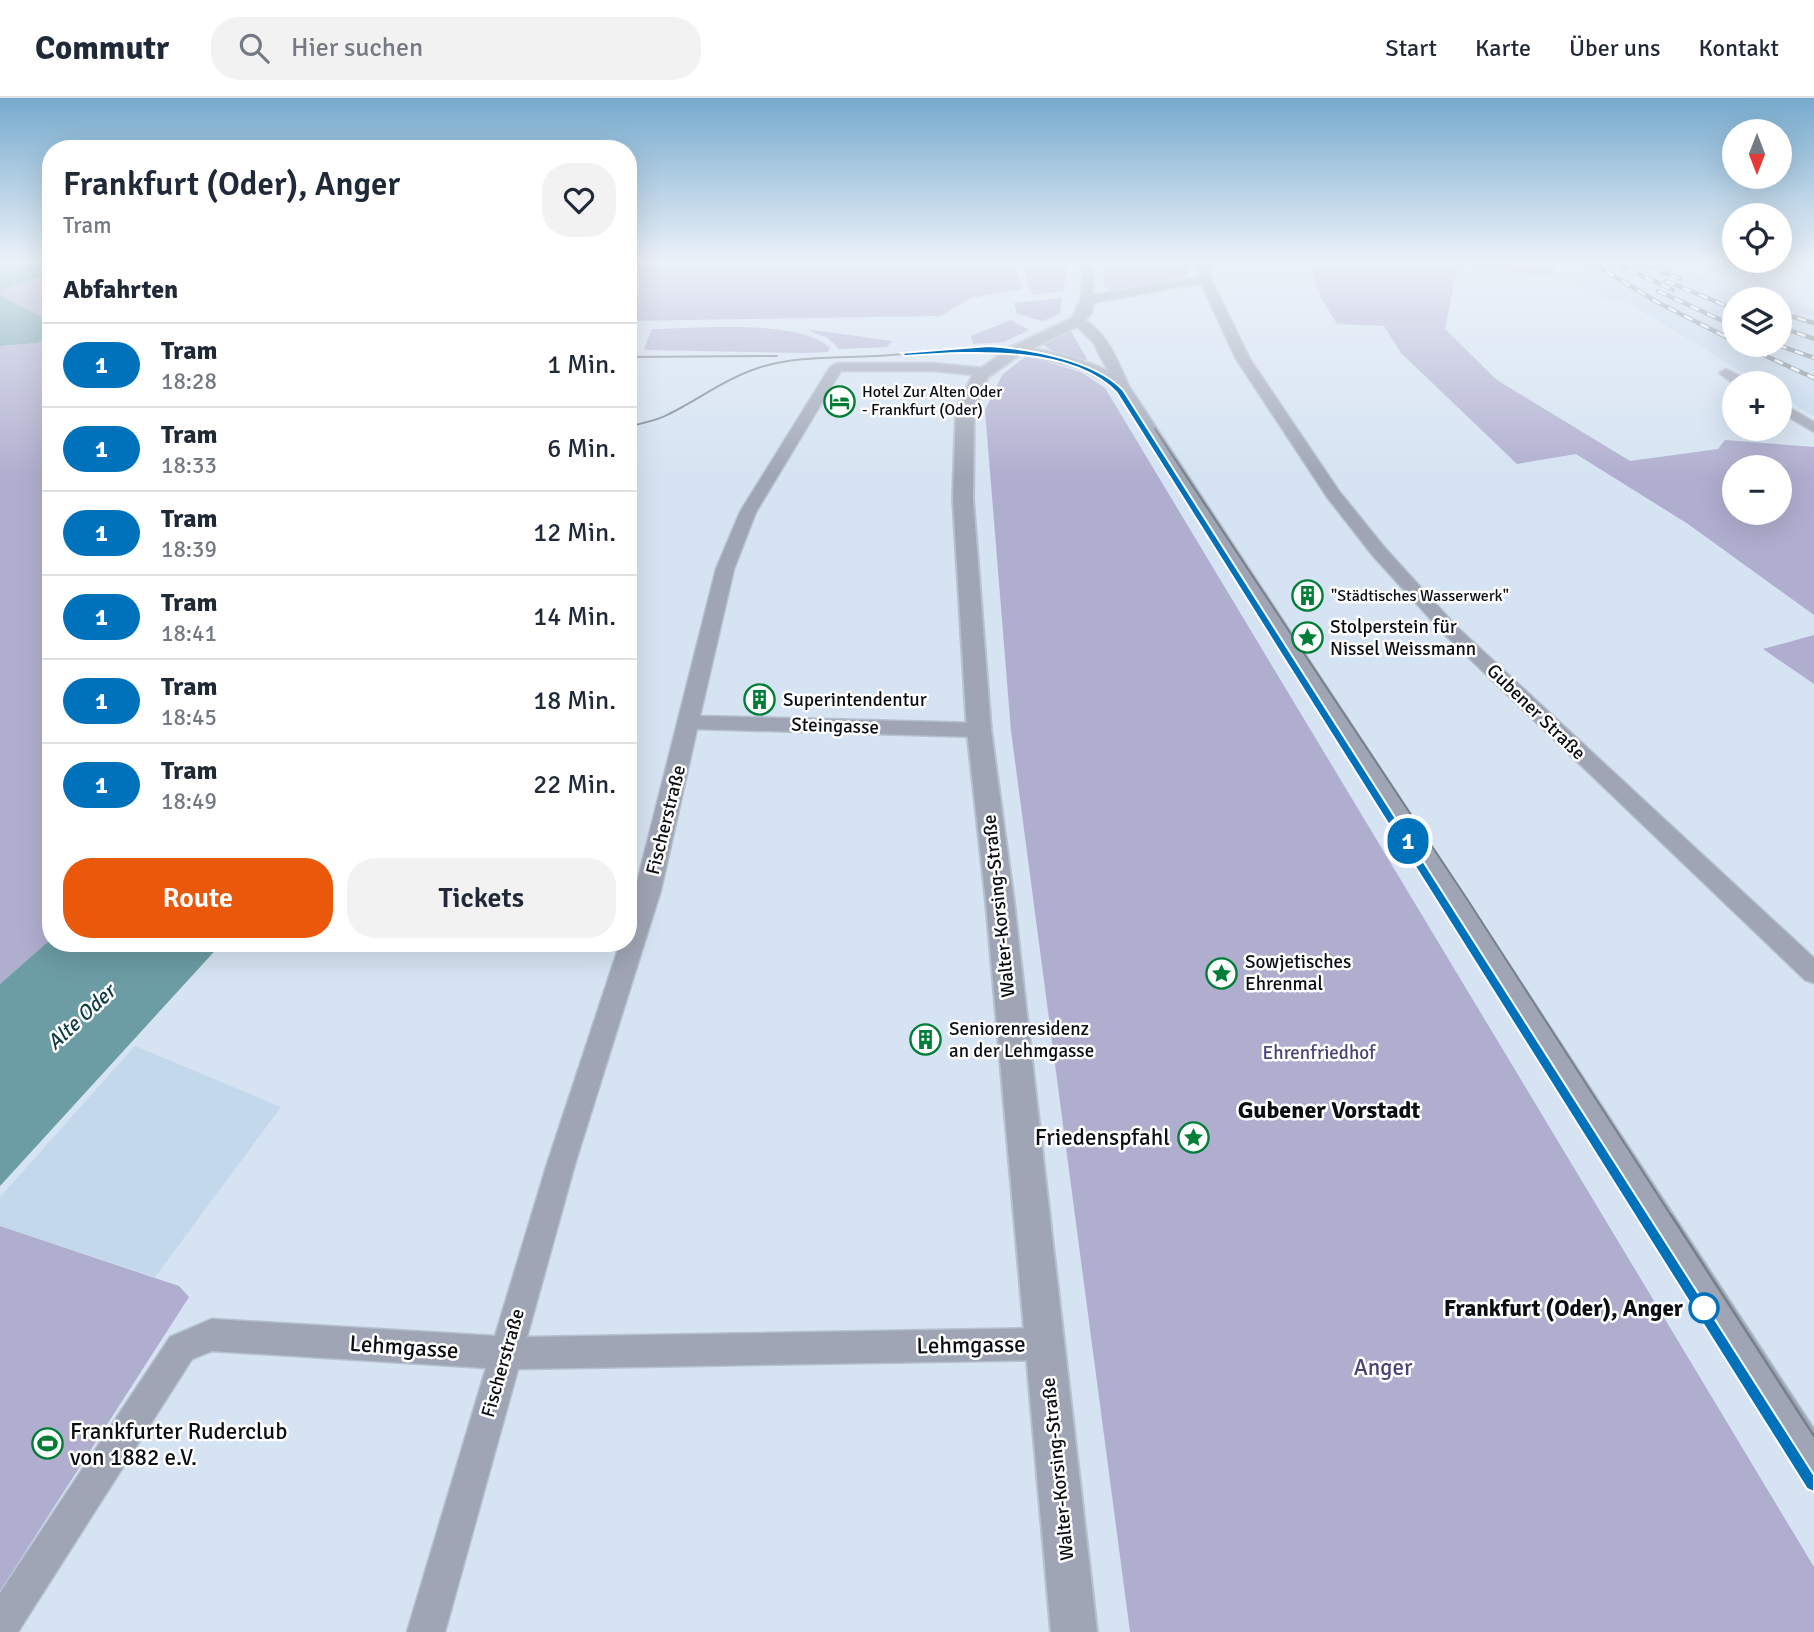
<!DOCTYPE html>
<html lang="de">
<head>
<meta charset="utf-8">
<style>
	:root { --surface:#fff; --page:#f2f2f3; --text:#1f2937; --muted:#747a83; --line:#e0e1e3; --accent:#ea580c }
	body { margin:0; font-family:Signika,sans-serif; background:var(--page); color:var(--text); height:100vh; display:flex; flex-direction:column; font-size:26px; white-space:nowrap }
	* { box-sizing:border-box; margin:0 }
	p { font-size:23px; color:var(--muted) }
	.icon { flex:none; width:38px; height:38px; fill:none; stroke:currentColor; stroke-width:2; stroke-linecap:round; stroke-linejoin:round }
	.map { position:relative; flex:1; overflow:hidden }
	.panel { position:absolute; left:42px; top:42px; width:595px; height:812px; display:flex; flex-direction:column; background:var(--surface); border-radius:28px; box-shadow:0 7px 28px #0002 }
	.panel>* { flex:none }
	.badge { padding:0 14px; border-radius:23px; font-size:24px; line-height:46px }
	.needle { width:46px; rotate:180deg }
	.buttons { position:absolute; left:1722px; top:21px; display:grid; gap:14px }
	.buttons a { display:grid; place-items:center; width:70px; height:70px; border-radius:50%; background:var(--surface); box-shadow:0 7px 28px #0002; font-size:35px }
	.map>.badge { position:absolute; translate:-50% -50%; box-shadow:0 0 0 4px #fff }
	h2 { padding:0 21px; font-size:26px; line-height:63px }
	.round { display:grid; place-items:center; flex:none; width:74px; height:74px; border-radius:28px; background:var(--page) }
	.summary { display:flex; align-items:center; justify-content:space-between; height:119px; padding:0 21px }
	h1 { font-size:33px; font-weight:600; line-height:52px }
	.primary-button { display:flex; gap:14px; margin-top:auto; padding:14px 21px }
	.primary-button a { flex:1; height:80px; border-radius:28px; background:var(--accent); color:#fff; font-size:28px; font-weight:600; line-height:80px; text-align:center }
	.primary-button a+a { background:var(--page); color:var(--text) }
	ul { padding:0; list-style:none }
	li { display:flex; align-items:center; gap:21px; height:84px; padding:0 21px; border-top:2px solid var(--line) }
	li div { flex:1 }
	li b { display:block; font-size:26px }
	li em { font-style:normal }
	li .badge { min-width:77px; font-weight:700; text-align:center }
	header { display:flex; align-items:center; gap:42px; box-sizing:border-box; height:98px; padding:0 35px; background:var(--surface); border-bottom:2px solid var(--line) }
	header strong { font-size:33px }
	nav { display:flex; gap:38px; margin-inline-start:auto; font-size:24px }
	.search { width:490px; height:63px; background:var(--page); display:flex; align-items:center; gap:18px; box-sizing:border-box; padding:0 24px; border-radius:28px; color:var(--muted); font-size:26px }
	.map>svg:first-child { display:block }
	.built { fill:#c4d8ec }
	.green { fill:#b0aecf; fill-rule:evenodd }
	.water { fill:#6c9ca4 }
	.lines { fill:none; stroke-linecap:round; stroke-linejoin:round }
	.minor-casing { stroke:#b5c1ce; stroke-width:3 }
	.tertiary-casing { stroke:#b5c1ce; stroke-width:4 }
	.minor { fill:#9fa5b4; fill-rule:evenodd }
	.tertiary { fill:#9fa5b4; fill-rule:evenodd }
	.tram-far1 { stroke:#76808a; stroke-width:2 }
	.tram { stroke:#76808a; stroke-width:2.5 }
	.rail-casing { stroke:#76808a; stroke-width:4.5 }
	.rail { stroke:#fff; stroke-width:2.5; stroke-dasharray:9; stroke-linecap:butt }
	.line { fill:#0072bc; stroke:#fff; stroke-width:2 }
	.stop-dot { fill:#fff; stroke:#0072bc; stroke-width:3.5 }
	.labels { text-anchor:middle; dominant-baseline:central; stroke-width:5; stroke-linejoin:round; paint-order:stroke }
	.far-poi-label { font-size:16px; fill:#0b0f14; stroke:#fff; text-anchor:start }
	.poi-label { font-size:19px; fill:#0b0f14; stroke:#fff; text-anchor:start }
	.street-label { font-size:19px; fill:#0b0f14; stroke:#fff }
	.park-label { font-size:19px; fill:#4a4375; stroke:#fff }
	.water-label { font-size:21px; font-style:italic; fill:#0e3c43; stroke:#fff }
	.near-poi-label { font-size:23px; fill:#0b0f14; stroke:#fff; text-anchor:end }
	.near-stop-label { font-size:23px; font-weight:bold; fill:#0b0f14; stroke:#fff; text-anchor:end }
	.near-street-label { font-size:23px; fill:#0b0f14; stroke:#fff }
	.near-park-label { font-size:23px; fill:#4a4375; stroke:#fff }
	.near-neighbourhood-label { font-size:24px; font-weight:bold; fill:#0b0f14; stroke:#fff }
</style>
</head>
<body>
<header>
<strong>Commutr</strong>
<div class="search"><svg class="icon" aria-label="search" viewBox="0 0 24 24"><circle cx="10" cy="10" r="6"/><path d="M15 15l6 6"/></svg>Hier suchen</div>
<nav><a>Start</a><a>Karte</a><a>Über uns</a><a>Kontakt</a></nav>
</header>
<div class="map">
<svg width="1814" height="1534" viewBox="0 0 1814 1534">
	<rect width="100%" height="100%" fill="#d5e3f2"/>
	<g class="built">
		<polygon points="1567,164 1659,164 1777,201 1734,201 1734,247 1780,247 1780,202 1814,212 1814,319 1780,297 1780,285 1760,285 1624,202 1609,204 1573,182 1591,179"/>
		<polygon points="135,948 281,1009 155,1179 0,1128 0,1099"/>
	</g>
	<g class="green">
		<polygon points="628,164 1013,164 1023,191 971,200 941,218 628,223"/>
		<polygon points="1021,164 1066,164 1064,193 1032,197"/>
		<polygon points="1103,164 1183,164 1188,176 1186,179 1115,193 1104,189"/>
		<path d="M1308,164h236l12,8 -10,6 -88,-11 -13,64 52,51 133,81 88,-12 7,-9 89,7v168l-126,-91 -112,-70 -59,10 -116,-111 -17,-27 -47,-2 -16,-26zM1734,369h46v46h-46z"/>
		<polygon points="51,175 51,224 0,197 0,192"/>
		<polygon points="1062,200 1060,216 1043,223 1017,216 1014,205"/>
		<polygon points="1011,222 1029,232 1004,244 973,246 971,238"/>
		<path d="M652,231c44,0 146,-11 178,19l-2,4 -22,1 -159,-3 -3,-1z"/>
		<polygon points="812,232 892,243 887,249 839,251 828,240 810,233"/>
		<polygon points="1070,232 1086,259 1087,263 1052,253 1042,246"/>
		<polygon points="51,237 51,841 0,886 0,248 38,245"/>
		<polygon points="1026,258 1081,274 1105,290 1814,1469 1814,1534 1130,1534 1011,633 985,312 1002,277"/>
		<polygon points="1814,537 1814,586 1763,551"/>
		<polygon points="0,1128 179,1188 189,1199 0,1493"/>
	</g>
	<g class="water">
		<polygon points="0,164 51,164 51,175 0,192"/>
		<polygon points="0,197 51,224 51,237 38,245 0,248"/>
		<polygon points="51,841 51,845 222,845 0,1088 0,886"/>
	</g>
	<g class="lines">
		<defs>
			<g id="minor">
				<polygon points="1082,164 1094,164 1093,197 1199,179 1199,172 1191,164 1204,164 1209,169 1211,181 1250,261 1339,393 1385,450 1457,529 1814,860 1814,885 1805,882 1445,537 1373,458 1327,399 1236,261 1201,185 1087,206 1081,202"/>
				<path d="M1077,219c28,9 41,44 52,69l685,1043v47l-12,-5 -384,-612 -301,-470 -35,-20 -69,-17 -2,-3 7,-4c31,6 62,12 90,26l-15,-29 -22,-21z"/>
				<polygon points="837,265 933,265 984,270 991,274 984,278 933,273 841,273 756,414 734,471 700,618 979,625 986,627 989,632 986,637 979,639 697,631 661,792 575,1066 527,1239 1046,1230 1057,1235 1062,1246 1057,1257 1046,1262 518,1271 445,1534 407,1534 486,1270 212,1253 192,1261 18,1534 0,1534 0,1495 170,1239 212,1221 495,1238 547,1066 620,845 628,845 628,820 716,471 740,414 830,269"/>
				<polygon points="1726,271 1748,282 1750,285 1734,286 1719,275"/>
				<polygon points="1780,304 1814,324 1814,334 1780,314"/>
			</g>
			<polygon id="tertiary" points="1087,198 1094,202 1092,214 1082,226 1021,256 988,279 974,312 973,401 991,632 1014,804 1097,1534 1051,1534 986,804 967,632 953,401 956,312 973,276 1009,250 1072,220 1082,199"/>
		</defs>
		<use href="#minor" class="minor-casing"/>
		<use href="#tertiary" class="tertiary-casing"/>
		<use href="#minor" class="minor"/>
		<use href="#tertiary" class="tertiary"/>
		<g class="tram-far1">
			<polyline points="628,259 777,258"/>
			<path d="M628,329c13,-4 29,-6 41,-13 30,-15 56,-35 89,-46 36,-12 79,-10 117,-12 81,-5 178,-22 245,36l526,825"/>
			<polyline points="1155,331 1467,801 1672,1119"/>
		</g>
		<g class="tram">
			<polyline points="1645,1117 1814,1384"/>
			<polyline points="1671,1117 1814,1338"/>
		</g>
		<defs>
			<g id="rail">
				<polyline points="1591,164 1657,204 1734,243"/>
				<polyline points="1612,164 1673,192"/>
				<polyline points="1637,164 1680,181"/>
				<polyline points="1666,183 1734,211"/>
				<polyline points="1658,193 1734,228"/>
				<polyline points="1780,215 1814,225"/>
				<polyline points="1780,229 1814,241"/>
				<polyline points="1742,247 1814,280"/>
				<polyline points="1778,247 1814,260"/>
			</g>
		</defs>
		<use href="#rail" class="rail-casing"/>
		<use href="#rail" class="rail"/>
	</g>
	<linearGradient id="sky" x2="0" y2="1"><stop stop-color="#76aacd"/><stop offset="0.43" stop-color="#ecf2f9"/><stop offset="1" stop-color="#ecf2f9" stop-opacity="0"/></linearGradient>
	<rect width="1814" height="379" fill="url(#sky)"/>
	<path class="line" d="M989,248c41,3 105,14 134,44l691,1085v17l-7,-3 -690,-1096c-46,-49 -151,-41 -212,-37l-4,-3z"/>
	<defs>
		<symbol id="hotel-ring" viewBox="-11 -11 22 22"><circle r="9.5" fill="#fff" stroke="#007e37" stroke-width="1.5"/><path d="M-6-4.5h1.5V1H6V5H4.5V3h-9V5H-6ZM-4 0a1.8 1.8 0 1 1 3.6 0ZM.5 0V-2.5h3Q6-2.5 6 0Z" fill="#007e37"/></symbol>
		<symbol id="building-ring" viewBox="-11 -11 22 22"><circle r="9.5" fill="#fff" stroke="#007e37" stroke-width="1.5"/><path d="M-4-6H4V6H1V3H-1V6H-4ZM-2.5-4.3h1.7v1.8h-1.7ZM.8-4.3h1.7v1.8H.8ZM-2.5-1h1.7V.8h-1.7ZM.8-1h1.7V.8H.8Z" fill="#007e37"/></symbol>
		<symbol id="sight-ring" viewBox="-11 -11 22 22"><circle r="9.5" fill="#fff" stroke="#007e37" stroke-width="1.5"/><path d="M0-6L1.8-2.2L6-1.7L2.9 1.2L3.7 5.4L0 3.3L-3.7 5.4L-2.9 1.2L-6-1.7L-1.8-2.2Z" fill="#007e37"/></symbol>
		<symbol id="stadium-ring" viewBox="-11 -11 22 22"><circle r="9.5" fill="#fff" stroke="#007e37" stroke-width="1.5"/><path d="M0-5a6.5 5 0 1 0 0 10a6.5 5 0 1 0 0-10ZM-3.5-1.8h7v3.6h-7Z" fill="#007e37"/></symbol>
	</defs>
	<g fill-rule="evenodd">
		<use href="#hotel-ring" x="822" y="286" width="35" height="35"/>
		<use href="#building-ring" x="1290" y="480" width="35" height="35"/>
		<use href="#sight-ring" x="1290" y="522" width="35" height="35"/>
		<use href="#building-ring" x="742" y="584" width="35" height="35"/>
		<use href="#sight-ring" x="1204" y="858" width="35" height="35"/>
		<use href="#building-ring" x="908" y="924" width="35" height="35"/>
		<use href="#sight-ring" x="1176" y="1022" width="35" height="35"/>
		<use href="#stadium-ring" x="30" y="1328" width="35" height="35"/>
	</g>
	<circle class="stop-dot" cx="1704" cy="1210" r="14"/>
	<g class="labels">
		<g class="far-poi-label">
			<text x="862" y="294">Hotel Zur Alten Oder<tspan x="862" dy="18">- Frankfurt (Oder)</tspan></text>
			<text x="1331" y="498">"Städtisches Wasserwerk"</text>
		</g>
		<g class="poi-label">
			<text x="1330" y="529">Stolperstein für<tspan x="1330" dy="22">Nissel Weissmann</tspan></text>
			<text x="783" y="602">Superintendentur</text>
			<text x="1245" y="864">Sowjetisches<tspan x="1245" dy="22">Ehrenmal</tspan></text>
			<text x="949" y="931">Seniorenresidenz<tspan x="949" dy="22">an der Lehmgasse</tspan></text>
		</g>
		<g class="street-label">
			<text transform="translate(1536 614) rotate(44)">Gubener Straße</text>
			<text transform="translate(835 628) rotate(2)">Steingasse</text>
			<text transform="translate(666 722) rotate(-76)">Fischerstraße</text>
			<text transform="translate(999 808) rotate(-96)">Walter-Korsing-Straße</text>
			<text transform="translate(503 1265) rotate(-74)">Fischerstraße</text>
			<text transform="translate(1058 1371) rotate(-96)">Walter-Korsing-Straße</text>
		</g>
		<g class="park-label">
			<text x="1319" y="955">Ehrenfriedhof</text>
		</g>
		<g class="water-label">
			<text transform="translate(81 919) rotate(-43)">Alte Oder</text>
		</g>
		<g class="near-poi-label">
			<text x="1170" y="1039">Friedenspfahl</text>
			<text x="70" y="1333" text-anchor="start">Frankfurter Ruderclub<tspan x="70" dy="26">von 1882 e.V.</tspan></text>
		</g>
		<g class="near-stop-label">
			<text x="1683" y="1210">Frankfurt (Oder), Anger</text>
		</g>
		<g class="near-street-label">
			<text transform="translate(971 1247) rotate(-1)">Lehmgasse</text>
			<text transform="translate(404 1249) rotate(4)">Lehmgasse</text>
		</g>
		<g class="near-park-label">
			<text x="1383" y="1269">Anger</text>
		</g>
		<g class="near-neighbourhood-label">
			<text x="1329" y="1012">Gubener Vorstadt</text>
		</g>
	</g>
</svg>
<div class="buttons">
<a><svg class="needle" viewBox="-14 -14 28 28"><path d="M0-13l5 13h-10z" fill="#e53935"/><path d="M0 13l5-13h-10z" fill="#747a83"/></svg></a>
<a><svg class="icon" aria-label="locate" viewBox="0 0 24 24"><circle cx="12" cy="12" r="6"/><path d="M12 2v4M12 18v4M2 12h4M18 12h4"/></svg></a>
<a><svg class="icon" aria-label="layers" viewBox="0 0 24 24"><path d="M12 4l9 5-9 5-9-5zM3 14l9 5 9-5"/></svg></a>
<a>+</a>
<a>−</a>
</div>
<b class="badge" style="left:1408px;top:743px;background:#0072bc;color:#fff">1</b>
<section class="panel">
<div class="summary"><div><h1>Frankfurt (Oder), Anger</h1><p>Tram</p></div><a class="round"><svg class="icon" aria-label="heart" viewBox="0 0 24 24"><path d="M12 20l-8-8c-3-5 5-10 8-4 3-6 11-1 8 4z"/></svg></a></div>
<h2>Abfahrten</h2>
<ul>
<li><span class="badge" style="background:#0072bc;color:#fff">1</span><div><b>Tram</b><p>18:28</p></div><em>1 Min.</em></li>
<li><span class="badge" style="background:#0072bc;color:#fff">1</span><div><b>Tram</b><p>18:33</p></div><em>6 Min.</em></li>
<li><span class="badge" style="background:#0072bc;color:#fff">1</span><div><b>Tram</b><p>18:39</p></div><em>12 Min.</em></li>
<li><span class="badge" style="background:#0072bc;color:#fff">1</span><div><b>Tram</b><p>18:41</p></div><em>14 Min.</em></li>
<li><span class="badge" style="background:#0072bc;color:#fff">1</span><div><b>Tram</b><p>18:45</p></div><em>18 Min.</em></li>
<li><span class="badge" style="background:#0072bc;color:#fff">1</span><div><b>Tram</b><p>18:49</p></div><em>22 Min.</em></li>
</ul>
<div class="primary-button"><a>Route</a><a>Tickets</a></div>
</section>
</div>
</body>
</html>
